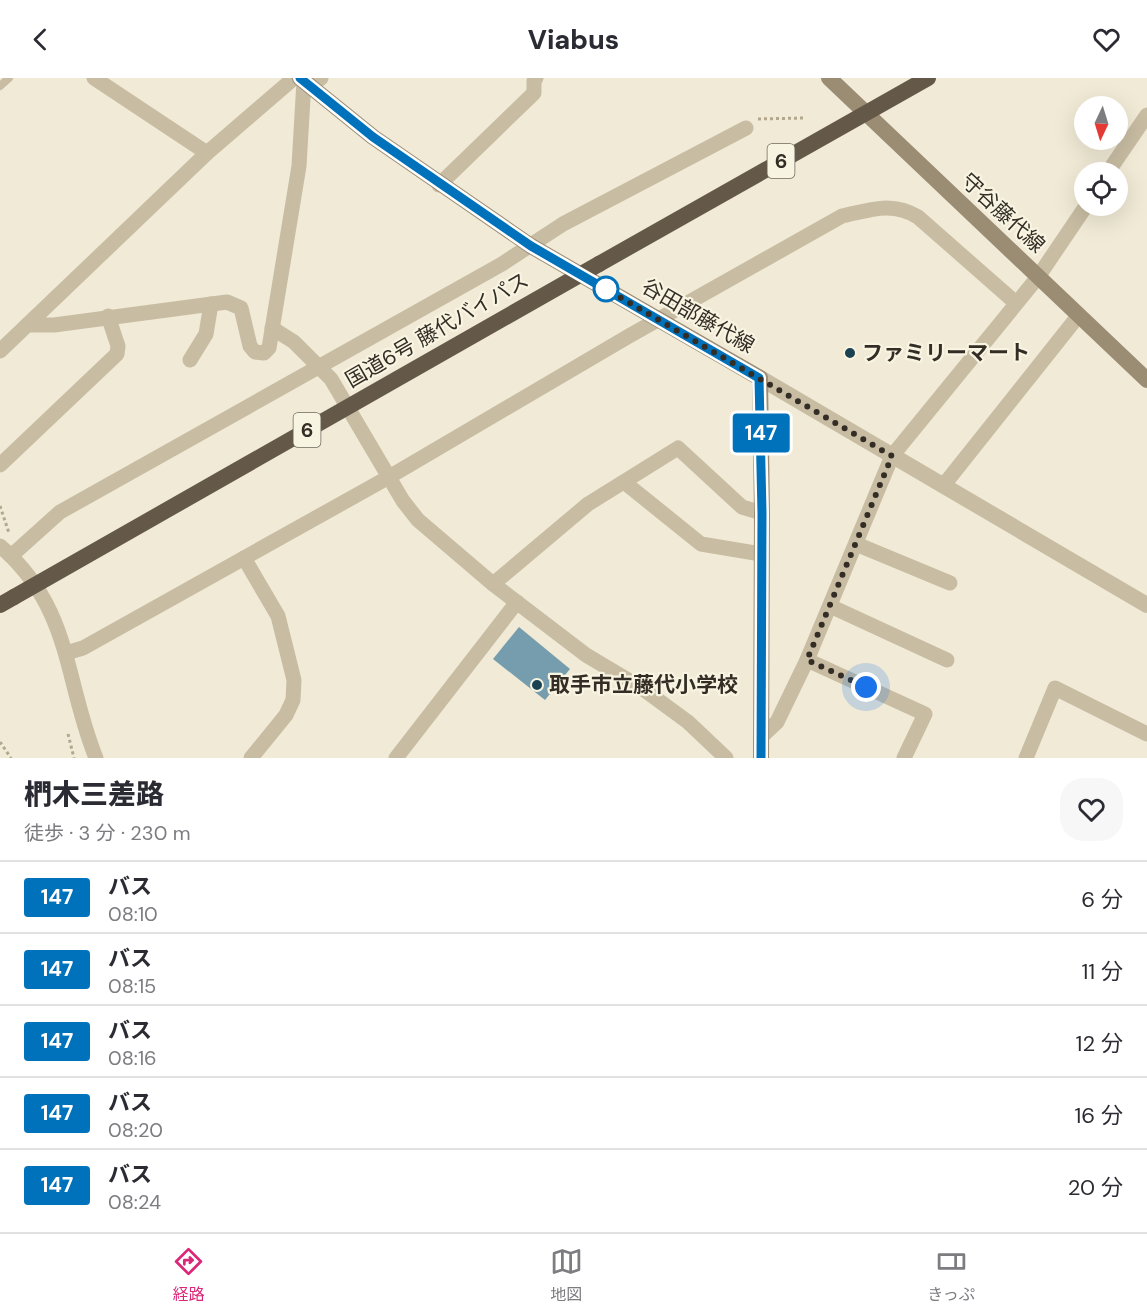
<!DOCTYPE html>
<html lang="ja">
<head>
<meta charset="utf-8">
<style>
	:root { --surface:#fff; --page:#f7f7f7; --text:#2b2b33; --muted:#7c7c81; --line:#e1e1e2; --accent:#db2777 }
	body { margin:0; font-family:"DM Sans","Noto Sans JP",sans-serif; background:var(--page); color:var(--text); height:100vh; display:flex; flex-direction:column; font-size:22px; white-space:nowrap }
	* { box-sizing:border-box; margin:0 }
	p { font-size:20px; color:var(--muted) }
	.icon { flex:none; width:33px; height:33px; fill:none; stroke:currentColor; stroke-width:2; stroke-linecap:round; stroke-linejoin:round }
	.map { position:relative; height:680px; overflow:hidden }
	.sheet { display:flex; flex-direction:column; background:var(--surface); flex:1 }
	.sheet>* { flex:none }
	.badge { padding:0 12px; border-radius:4px; font-size:21px; line-height:39px }
	.needle { width:39px; rotate:184deg }
	.controls { position:absolute; left:1074px; top:18px; display:grid; gap:12px }
	.controls a { display:grid; place-items:center; width:54px; height:54px; border-radius:50%; background:var(--surface); box-shadow:0 6px 24px #0002; font-size:30px }
	.you { position:absolute; width:30px; height:30px; margin:-15px; border:4px solid #fff; border-radius:50%; background:#1a73e8; box-shadow:0 0 0 9px #1a73e833 }
	.map>.badge { position:absolute; translate:-50% -50%; box-shadow:0 0 0 3px #fff }
	.round { display:grid; place-items:center; flex:none; width:63px; height:63px; border-radius:24px; background:var(--page) }
	.head { display:flex; align-items:center; justify-content:space-between; height:102px; padding:0 24px }
	h1 { font-size:28px; font-weight:800; line-height:45px }
	ul { padding:0; list-style:none }
	li { display:flex; align-items:center; gap:18px; height:72px; padding:0 24px; border-top:2px solid var(--line) }
	li div { flex:1 }
	li b { display:block; font-size:22px }
	li em { font-style:normal }
	li .badge { min-width:66px; font-weight:700; text-align:center }
	header { display:flex; justify-content:space-between; align-items:center; height:78px; padding:0 24px; background:var(--surface); font-size:27px; font-weight:800 }
	.dock { display:flex; justify-content:space-around; align-items:center; height:84px; border-top:2px solid var(--line); background:var(--surface); font-size:16px; color:var(--muted) }
	.dock a { display:grid; justify-items:center; gap:3px }
	.dock .current { color:var(--accent) }
	.map>svg:first-child { display:block }
	.water { fill:#759dad }
	.lines { fill:none; stroke-linecap:round; stroke-linejoin:round }
	.path { stroke:#b3a78d; stroke-width:3; stroke-dasharray:3 3; stroke-linecap:butt }
	.service { stroke:#c8bda3; stroke-width:8 }
	.minor { stroke:#c8bda3; stroke-width:15 }
	.tertiary { stroke:#c8bda3; stroke-width:16 }
	.secondary { stroke:#9b8c74; stroke-width:16 }
	.trunk { stroke:#645849; stroke-width:16 }
	.trunk-bridge { stroke:#645849; stroke-width:16 }
	.line-casing { stroke:#fff; stroke-width:14 }
	.line { stroke:#0072bc; stroke-width:9 }
	.walk { stroke:#332d25; stroke-width:6; stroke-dasharray:0 10.8 }
	.stop-dot { fill:#fff; stroke:#0072bc; stroke-width:3 }
	.poi-dot { fill:#1b4253; stroke:#f8f4e2; stroke-width:2 }
	.labels { text-anchor:middle; dominant-baseline:central; stroke-width:4.5; stroke-linejoin:round; paint-order:stroke }
	.shield { fill:#f8f4e2; stroke:#6e695e; stroke-width:1.5 }
	.shield-label { font-size:20px; font-weight:bold; fill:#332d25 }
	.street-label { font-size:21px; fill:#332d25; stroke:#f8f4e2 }
	.poi-label { font-size:21px; font-weight:bold; fill:#332d25; stroke:#f8f4e2; text-anchor:start }
</style>
</head>
<body>
<header><svg class="icon" aria-label="back" viewBox="0 0 24 24"><path d="M15 5l-7 7 7 7"/></svg>Viabus<svg class="icon" aria-label="heart" viewBox="0 0 24 24"><path d="M12 20l-8-8c-3-5 5-10 8-4 3-6 11-1 8 4z"/></svg></header>
<div class="map">
<svg width="1147" height="680" viewBox="0 0 1147 680">
	<rect width="100%" height="100%" fill="#f0ead6"/>
	<polygon class="water" points="519,549 570,591 545,622 493,581"/>
	<g class="lines">
		<g class="path">
			<polyline points="758,41 804,40"/>
			<polyline points="0,428 9,455"/>
			<polyline points="68,656 74,680"/>
			<polyline points="0,664 11,680"/>
		</g>
		<polyline class="service" points="0,8 9,0"/>
		<g class="minor">
			<polyline points="94,0 207,75"/>
			<polyline points="310,9 321,0"/>
			<polyline points="1108,94 1147,37"/>
			<polyline points="439,107 534,15 534,3 536,0"/>
			<polyline points="27,247 54,247 227,224 241,230 250,268 255,274 264,275 269,270 299,88 304,3"/>
			<polyline points="272,250 294,264 331,301 403,423 418,442 493,506 586,577 643,611 688,644 726,680"/>
			<polyline points="0,273 207,75 294,0"/>
			<polyline points="190,282 206,256 211,226"/>
			<polyline points="0,387 117,276 118,268 108,238"/>
			<polyline points="624,404 701,466 761,476"/>
			<polyline points="943,408 1079,237"/>
			<polyline points="856,466 950,505"/>
			<path d="M0,468c72,62 64,133 96,212"/>
			<polyline points="11,478 60,434 502,186 563,146 746,50"/>
			<polyline points="244,480 278,538 294,602 293,622 286,637 251,680"/>
			<polyline points="493,506 588,426 678,370 742,429 762,435"/>
			<polyline points="830,528 947,582"/>
			<path d="M66,575l17,-5 306,-171 240,-141 213,-120c28,-6 50,-15 76,1l98,86"/>
			<polyline points="807,582 925,636 904,680"/>
			<polyline points="761,659 777,644 807,582 892,378 1038,199 1086,128"/>
			<polyline points="396,680 517,524"/>
			<polyline points="1026,680 1055,610 1147,656"/>
		</g>
		<polyline class="tertiary" points="760,300 1147,527"/>
		<g class="secondary">
			<polyline points="300,0 373,59 531,168 760,300 762,435 761,680"/>
			<polyline points="829,0 1147,302"/>
		</g>
		<g class="trunk">
			<polyline points="599,186 928,0"/>
			<polyline points="0,527 14,519"/>
		</g>
		<polyline class="trunk-bridge" points="14,519 599,186"/>
	</g>
	<g class="lines">
		<defs>
			<polyline id="line" points="300,0 373,59 531,168 759,300 762,435 761,680"/>
		</defs>
		<use href="#line" class="line-casing"/>
		<use href="#line" class="line"/>
		<polyline class="walk" points="606,211 604,210 892,378 807,582 866,609"/>
	</g>
	<circle class="stop-dot" cx="606" cy="211" r="12"/>
	<g class="poi-dot">
		<circle cx="850" cy="275" r="6"/>
		<circle cx="537" cy="607" r="6"/>
	</g>
	<g class="labels">
		<g class="shield">
			<rect x="767.5" y="66" width="27" height="34" rx="4.5"/>
			<rect x="293.5" y="335" width="27" height="34" rx="4.5"/>
		</g>
		<g class="shield-label">
			<text x="781" y="83">6</text>
			<text x="307" y="352">6</text>
		</g>
		<g class="street-label">
			<text transform="translate(1003 135) rotate(43)">守谷藤代線</text>
			<text transform="translate(698 238) rotate(30)">谷田部藤代線</text>
			<text transform="translate(437 252) rotate(-30)">国道6号 藤代バイパス</text>
		</g>
		<g class="poi-label">
			<text x="862" y="275">ファミリーマート</text>
			<text x="549" y="607">取手市立藤代小学校</text>
		</g>
	</g>
</svg>
<div class="controls">
<a><svg class="needle" viewBox="-14 -14 28 28"><path d="M0-13l5 13h-10z" fill="#e53935"/><path d="M0 13l5-13h-10z" fill="#7c7c81"/></svg></a>
<a><svg class="icon" aria-label="locate" viewBox="0 0 24 24"><circle cx="12" cy="12" r="6"/><path d="M12 2v4M12 18v4M2 12h4M18 12h4"/></svg></a>
</div>
<div class="you" style="left:866px;top:609px"></div>
<b class="badge" style="left:761px;top:355px;background:#0072bc;color:#fff">147</b>
</div>
<section class="sheet">
<div class="head"><div><h1>椚木三差路</h1><p>徒歩 · 3 分 · 230 m</p></div><a class="round"><svg class="icon" aria-label="heart" viewBox="0 0 24 24"><path d="M12 20l-8-8c-3-5 5-10 8-4 3-6 11-1 8 4z"/></svg></a></div>
<ul>
<li><span class="badge" style="background:#0072bc;color:#fff">147</span><div><b>バス</b><p>08:10</p></div><em>6 分</em></li>
<li><span class="badge" style="background:#0072bc;color:#fff">147</span><div><b>バス</b><p>08:15</p></div><em>11 分</em></li>
<li><span class="badge" style="background:#0072bc;color:#fff">147</span><div><b>バス</b><p>08:16</p></div><em>12 分</em></li>
<li><span class="badge" style="background:#0072bc;color:#fff">147</span><div><b>バス</b><p>08:20</p></div><em>16 分</em></li>
<li><span class="badge" style="background:#0072bc;color:#fff">147</span><div><b>バス</b><p>08:24</p></div><em>20 分</em></li>
</ul>
</section>
<nav class="dock">
<a class="current"><svg class="icon" aria-label="directions" viewBox="0 0 24 24"><path d="M12 3l9 9-9 9-9-9zM9 14v-3h6M13 9l2 2-2 2"/></svg>経路</a>
<a><svg class="icon" aria-label="map" viewBox="0 0 24 24"><path d="M3 6l6-2 6 2 6-2v14l-6 2-6-2-6 2zM9 4v14M15 6v14"/></svg>地図</a>
<a><svg class="icon" aria-label="tickets" viewBox="0 0 24 24"><path d="M3 7h18v10H3zM15 7v10"/></svg>きっぷ</a>
</nav>
</body>
</html>
